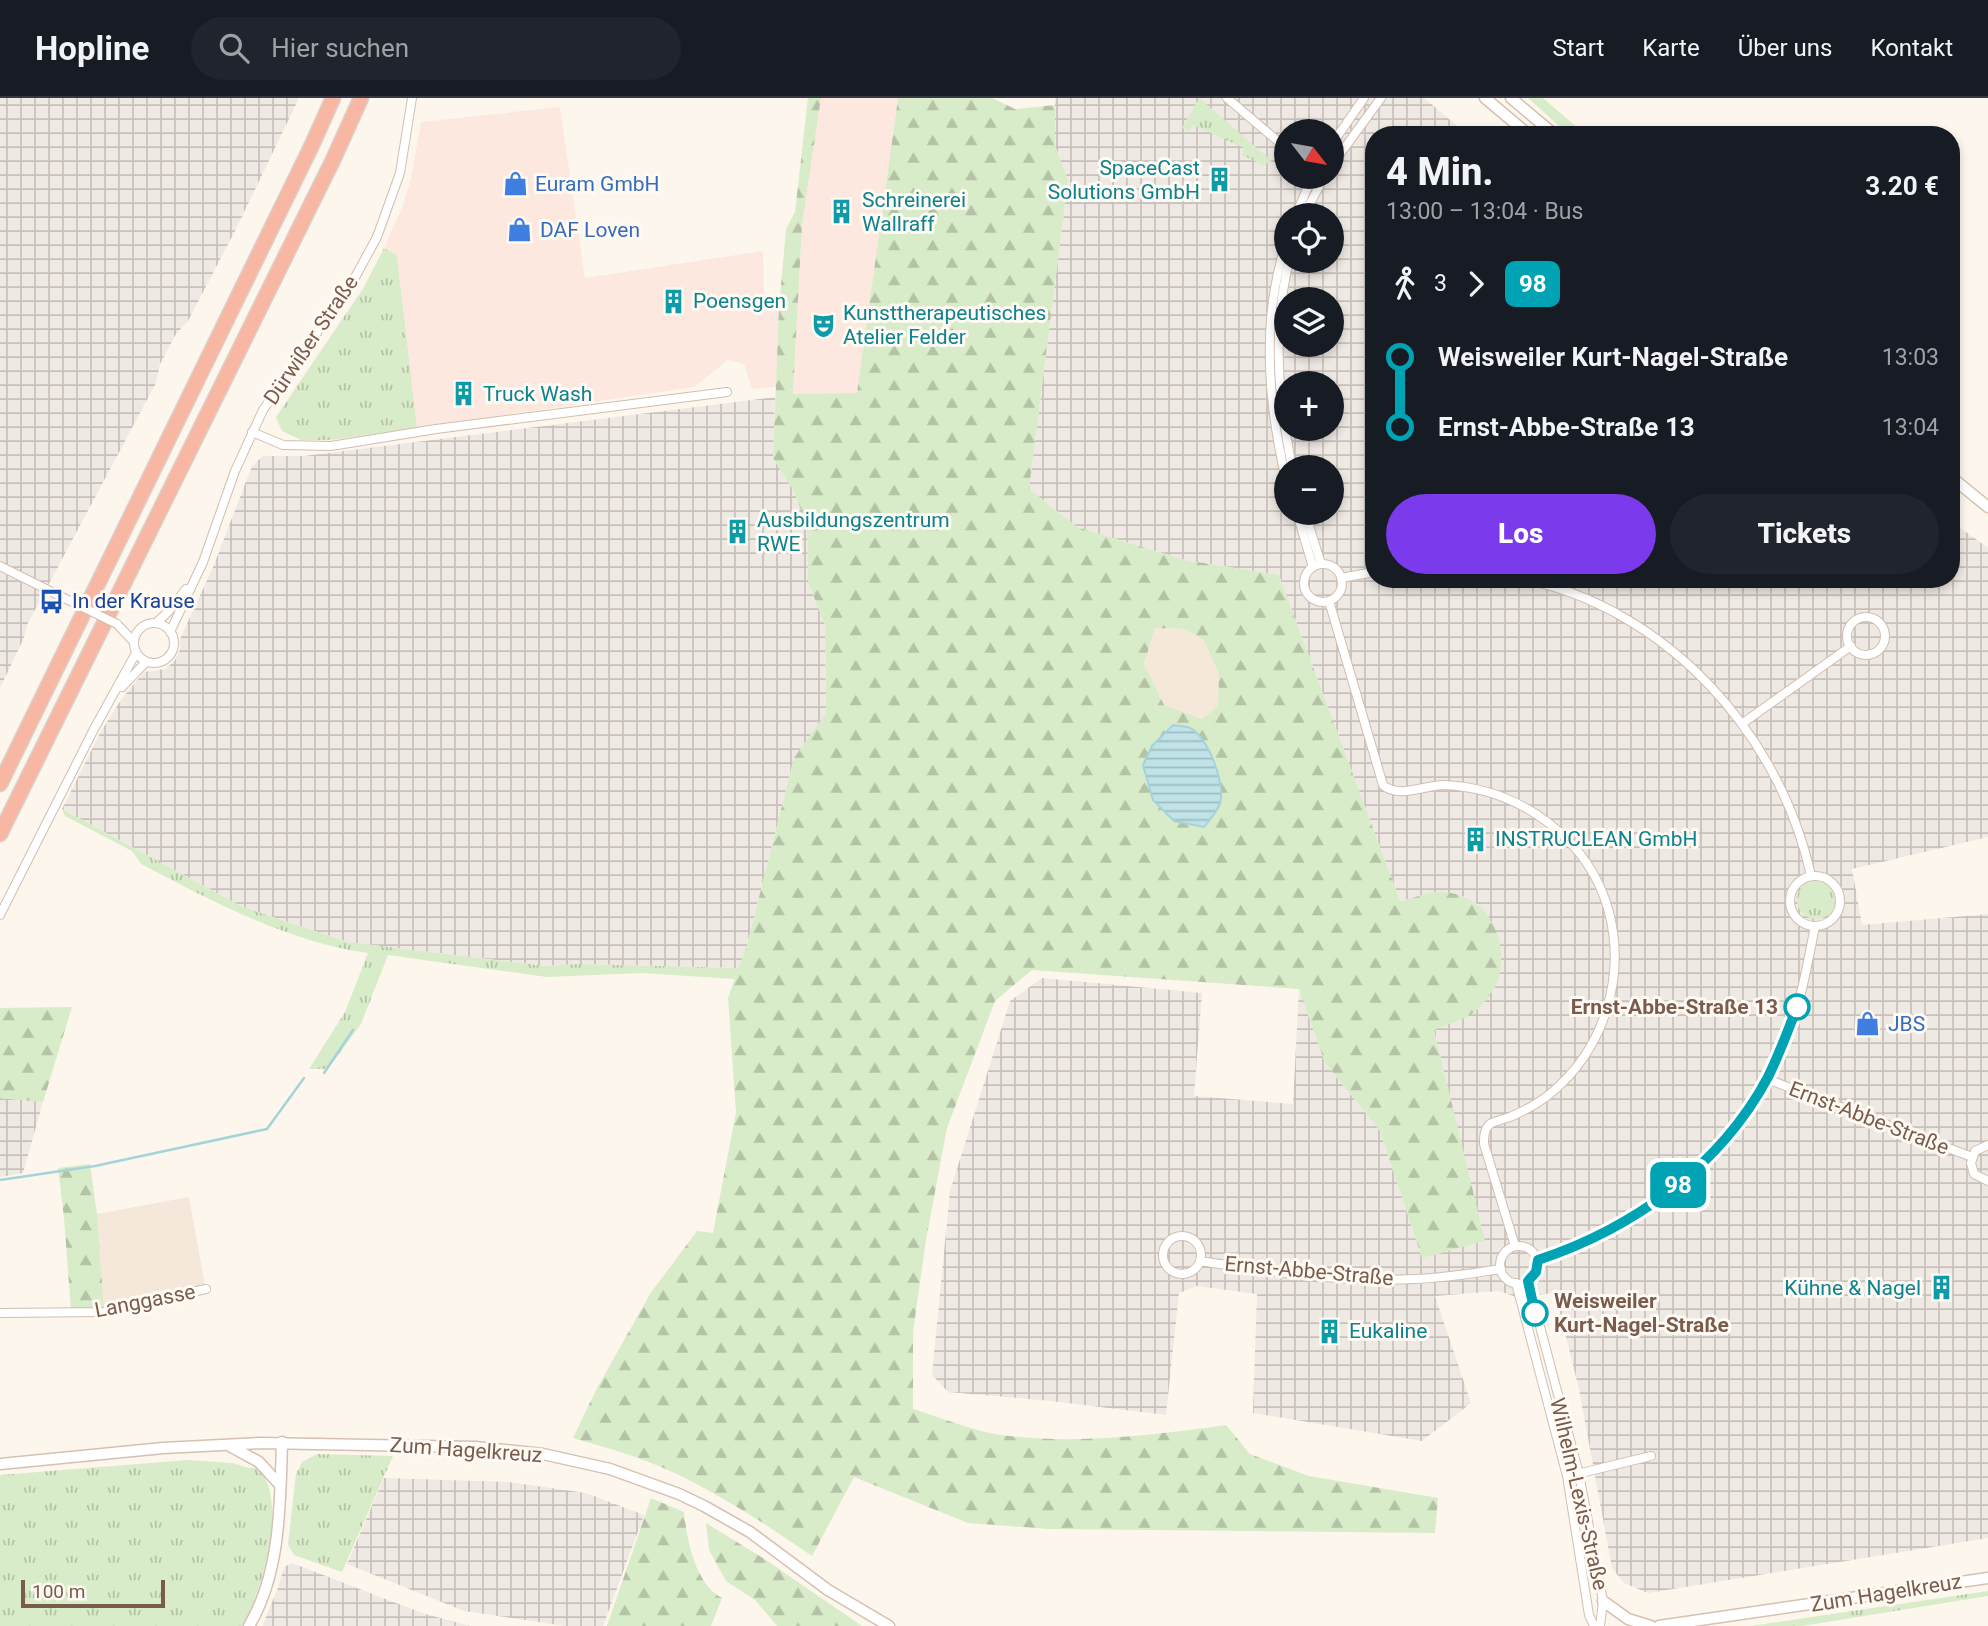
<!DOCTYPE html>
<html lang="de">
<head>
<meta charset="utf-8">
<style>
	:root { --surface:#171b24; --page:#20242c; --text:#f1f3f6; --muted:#9ea1a6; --line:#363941; --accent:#7c3aed }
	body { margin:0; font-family:Roboto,sans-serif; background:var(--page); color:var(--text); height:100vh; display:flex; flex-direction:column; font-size:26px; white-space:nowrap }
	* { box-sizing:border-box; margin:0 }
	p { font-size:23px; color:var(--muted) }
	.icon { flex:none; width:38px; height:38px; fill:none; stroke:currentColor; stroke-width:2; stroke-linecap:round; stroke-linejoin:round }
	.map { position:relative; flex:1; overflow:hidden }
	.sheet { position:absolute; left:1365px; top:28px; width:595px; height:462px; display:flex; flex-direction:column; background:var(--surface); border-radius:28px; box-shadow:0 4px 10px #0003 }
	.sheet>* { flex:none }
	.badge { padding:0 14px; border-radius:10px; font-size:24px; line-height:46px }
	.needle { width:46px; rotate:121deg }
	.controls { position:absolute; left:1274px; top:21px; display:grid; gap:14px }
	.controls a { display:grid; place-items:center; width:70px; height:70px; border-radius:50%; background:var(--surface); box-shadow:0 4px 10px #0003; font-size:35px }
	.scale { position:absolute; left:21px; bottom:18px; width:144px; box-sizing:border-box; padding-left:7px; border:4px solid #7a5c4d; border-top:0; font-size:19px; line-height:24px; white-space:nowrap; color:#7a5c4d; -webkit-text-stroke:5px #fffaf3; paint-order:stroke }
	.map>.badge { position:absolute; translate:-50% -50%; box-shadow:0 0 0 4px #fff }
	.legs { display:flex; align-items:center; gap:10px; height:77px; padding:0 21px; font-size:23px }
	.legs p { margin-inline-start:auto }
	.head { display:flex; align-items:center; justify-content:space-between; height:119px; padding:0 21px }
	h1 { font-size:38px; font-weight:800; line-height:52px }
	.action { display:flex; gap:14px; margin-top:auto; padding:14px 21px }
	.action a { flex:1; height:80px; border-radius:42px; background:var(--accent); color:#fff; font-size:28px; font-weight:800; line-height:80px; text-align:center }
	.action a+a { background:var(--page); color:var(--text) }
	ul { padding:0 21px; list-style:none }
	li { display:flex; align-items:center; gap:24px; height:70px; font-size:26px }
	li i { display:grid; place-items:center; width:10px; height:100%; margin:0 9px; background:currentColor }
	li i::after { content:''; width:18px; height:18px; margin:-9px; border:5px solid; border-radius:50%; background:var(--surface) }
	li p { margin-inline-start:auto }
	li:first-child i { background:linear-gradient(#0000 50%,currentColor 0) }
	li:last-child i { background:linear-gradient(currentColor 50%,#0000 0) }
	header { display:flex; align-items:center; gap:42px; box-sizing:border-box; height:98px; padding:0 35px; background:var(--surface); border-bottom:2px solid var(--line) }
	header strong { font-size:33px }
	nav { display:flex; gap:38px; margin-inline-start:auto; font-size:24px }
	.search { width:490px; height:63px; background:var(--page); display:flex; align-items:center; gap:18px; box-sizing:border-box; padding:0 24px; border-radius:38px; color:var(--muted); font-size:26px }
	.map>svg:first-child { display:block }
	.residential { fill:#f5e8da }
	.commercial { fill:#fde8e0 }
	.industrial { fill:url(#industrial-grid); fill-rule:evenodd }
	.grass { fill:url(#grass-tufts) }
	.forest { fill:url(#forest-firs); fill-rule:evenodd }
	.water { fill:url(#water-rules); stroke:#a5d3da; stroke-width:2 }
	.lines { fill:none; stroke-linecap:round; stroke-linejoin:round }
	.stream { stroke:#a5d3da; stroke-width:2.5 }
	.street-casing { stroke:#d1beb0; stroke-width:10 }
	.secondary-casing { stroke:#d6c0b0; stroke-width:13 }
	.highway-casing { stroke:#dad1cd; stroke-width:17 }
	.street { stroke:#fff; stroke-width:8 }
	.secondary { stroke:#fff; stroke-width:10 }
	.highway { stroke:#f7b7a3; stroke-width:14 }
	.street-bridge-casing { stroke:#d1beb0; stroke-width:10; stroke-linecap:butt }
	.street-bridge { stroke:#fff; stroke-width:8 }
	.line-1-casing { stroke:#fff; stroke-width:16 }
	.line-1 { stroke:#00a3b4; stroke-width:10 }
	.stop-1-dot { fill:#fff; stroke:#00a3b4; stroke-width:3.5 }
	.labels { text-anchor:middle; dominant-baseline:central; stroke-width:6; stroke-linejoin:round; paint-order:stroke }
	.culture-label { font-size:21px; fill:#0d838f; stroke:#fffaf3; text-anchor:start }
	.shop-label { font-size:21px; fill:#366cbe; stroke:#fffaf3; text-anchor:start }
	.street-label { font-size:21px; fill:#7a5c4d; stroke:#fffaf3 }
	.transit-label { font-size:21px; fill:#164399; stroke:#fffaf3; text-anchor:start }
	.stop-label { font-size:21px; font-weight:bold; fill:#7a5c4d; stroke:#fffaf3; text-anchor:end }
</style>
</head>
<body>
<header>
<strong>Hopline</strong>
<div class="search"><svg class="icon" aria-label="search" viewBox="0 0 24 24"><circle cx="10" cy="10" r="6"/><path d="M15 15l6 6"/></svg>Hier suchen</div>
<nav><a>Start</a><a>Karte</a><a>Über uns</a><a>Kontakt</a></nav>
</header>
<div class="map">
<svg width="1988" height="1528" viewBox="0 0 1988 1528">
	<defs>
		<pattern id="industrial-grid" width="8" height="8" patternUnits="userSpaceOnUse" patternTransform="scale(1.75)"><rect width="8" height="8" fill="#efe9e4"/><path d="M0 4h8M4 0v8" fill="none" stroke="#c7c0bb"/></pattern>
		<pattern id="grass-tufts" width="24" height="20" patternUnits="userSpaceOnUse" patternTransform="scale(1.75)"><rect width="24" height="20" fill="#d8ecc9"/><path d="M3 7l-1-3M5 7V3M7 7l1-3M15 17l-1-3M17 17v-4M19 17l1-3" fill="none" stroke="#b4c2a5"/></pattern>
		<pattern id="forest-firs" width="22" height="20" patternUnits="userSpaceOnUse" patternTransform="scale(1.75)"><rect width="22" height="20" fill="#d8ecc9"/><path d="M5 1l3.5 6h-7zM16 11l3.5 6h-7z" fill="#b4c2a5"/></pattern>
		<pattern id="water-rules" width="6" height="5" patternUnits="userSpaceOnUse" patternTransform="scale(1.75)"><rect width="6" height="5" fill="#bfe3e8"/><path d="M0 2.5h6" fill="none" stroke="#a0bbbe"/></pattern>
	</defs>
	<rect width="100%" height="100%" fill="#fdf6ec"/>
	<g class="residential">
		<polygon points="1155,530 1184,531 1203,541 1219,576 1218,608 1202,621 1164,607 1144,567"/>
		<polygon points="189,1099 205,1188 104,1210 97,1116"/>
	</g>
	<g class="commercial">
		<polygon points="821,0 898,0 857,296 793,296 802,127"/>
		<polygon points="560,9 585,180 763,153 764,207 779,210 776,289 754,291 751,288 744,266 728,262 694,289 417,330 397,157 384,150 402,110 411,81 421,24"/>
	</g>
	<g class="industrial">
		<polygon points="0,0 299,0 236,131 188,223 176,236 160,266 156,285 28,525 23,542 0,590"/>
		<path d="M1055,0h369l44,37h-94v444h577v-58l37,27v289l-136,32 10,56 126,-11v624l-340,55 -24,-10 -12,-15 -33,-179 -24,-96 -39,4 -17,-6 -64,5 36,107 -49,38 -169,-28 4,-119 -60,-8 -18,7 -13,122 -115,-14 -103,-9 -16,-17 18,-184 60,-190 32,-23 160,15 -8,103 99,8 6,-115 26,74 55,68 42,127 62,-18 -50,-210 42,-19 3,-106 -13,-8 -30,-5 -36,9 -121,-326 -94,-15 -108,-33 -48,-38 39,-309 -13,-34zM1286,33h46v46h-46zM1286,117h46v46h-46zM1286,201h46v46h-46zM1286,285h46v46h-46zM1286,369h46v46h-46z"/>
		<polygon points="775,299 773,360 794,393 807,429 808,484 825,527 826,616 794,660 747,847 739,870 580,866 546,868 348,844 243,809 62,711 100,635 121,602 144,574 166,571 175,562 180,552 180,541 214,467 252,368 263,358 304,358"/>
		<polygon points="0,1000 43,1004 23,1075 0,1079"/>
		<polygon points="384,1380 508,1384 586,1395 644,1417 603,1528 565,1528 464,1513 347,1466"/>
		<polygon points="292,1465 422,1515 470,1528 262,1528 278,1490 284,1469"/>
	</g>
	<g class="grass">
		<polygon points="1199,0 1272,63 1263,67 1242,57 1244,50 1193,27 1189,33 1182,30"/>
		<polygon points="1528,0 1543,0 1586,37 1569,37"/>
		<polygon points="384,150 397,157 417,330 331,342 301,342 282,333 276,319 364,189"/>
		<path d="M62,711l181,98 105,35 198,24 34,-2 159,4 -4,11 -94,-6 -94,4 -159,-22 -27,69 -33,45h-19l36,-57 23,-59c-80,-11 -156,-52 -227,-89l-9,-13 -67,-35z"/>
		<circle cx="1816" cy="802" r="19"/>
		<polygon points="317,1356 393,1358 342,1474 294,1457 288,1447 296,1376 302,1364"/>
		<path d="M188,1362l44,3 17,5 8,-1c33,31 5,125 -15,159h-242v-151z"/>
		<polygon points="1988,1493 1988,1498 1802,1528 1751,1528"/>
	</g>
	<g class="forest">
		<path d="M808,0h13l-19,127 -9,169 64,-1 41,-295h94l23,11 40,-4v41l13,34 -39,309 48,38 108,33 94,15 121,326c11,-2 25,-8 37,-9 49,-2 75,47 60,91 -3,8 -13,20 -19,26 -10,10 -31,15 -44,21l51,211 -63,17 -42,-127 -55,-68 -26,-74 -267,-19 -37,31 -48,127 -21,112 -13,92v77c27,8 60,22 88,26 73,10 153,0 225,-10l24,29 59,22 129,22 -3,35 -385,-4 -82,-6 -114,-46 -42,79c-39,-27 -80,-54 -123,-76 -36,-19 -77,-31 -116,-42l23,-48 54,-96 47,-63 16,2 23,-121 -8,-114 19,-53 47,-187 32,-45 -1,-88 -17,-43 -1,-55 -13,-36 -21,-33 6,-150 7,-79 9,-17zM1155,530l29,1 19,10 16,35 -1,32 -16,13 -38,-14 -20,-41z"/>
		<polygon points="72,909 43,1004 0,1000 0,910"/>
		<polygon points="90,1066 97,1116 104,1210 71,1212 64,1120 58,1070"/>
		<path d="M651,1400l33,14c3,28 11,72 38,86l-11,28h-104z"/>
		<polygon points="706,1425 766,1462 862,1528 777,1528 755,1502 726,1483 709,1452"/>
	</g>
	<path class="water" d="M1173,627c5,1 12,1 17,3 18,8 36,57 30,75 -2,8 -11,17 -16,24l-30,-6 -21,-21 -10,-35 9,-19z"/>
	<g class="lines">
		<g class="stream">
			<polyline points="324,975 353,932"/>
			<polyline points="0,1082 95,1068 267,1031 304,980"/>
		</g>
		<defs>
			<g id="street">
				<polyline points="1227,0 1286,50"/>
				<polyline points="1332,46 1364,0"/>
				<polyline points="1332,67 1381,0"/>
				<polyline points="1296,117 1312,79"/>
				<polyline points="1304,117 1324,79"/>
				<path d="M1286,146c-25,75 -18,159 0,235"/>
				<path d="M1289,163c-17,70 -11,136 3,206"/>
				<polyline points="252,334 283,347 331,348 436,331 727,294"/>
				<polyline points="1297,415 1313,469"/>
				<polyline points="1305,415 1321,466"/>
				<circle cx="1323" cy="485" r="19"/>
				<polyline points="0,468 58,497"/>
				<polyline points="1341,480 1374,474"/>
				<path d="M1523,481c145,30 257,155 288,297"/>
				<path d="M1329,503l54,184c15,14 42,0 61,0 75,3 145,53 165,127 17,66 -5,137 -58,181 -12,10 -27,18 -41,24 -6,2 -15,4 -20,7 -6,5 -6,13 -6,20l31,102"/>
				<circle cx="1866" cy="538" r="19"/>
				<polyline points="156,525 169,513 186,491"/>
				<circle cx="154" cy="545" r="20"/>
				<polyline points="117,526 134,544"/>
				<polyline points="170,534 203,464 235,373 263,312 353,183 377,139 400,75 412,0"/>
				<polyline points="122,589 146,564"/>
				<polyline points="1743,625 1851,548"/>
				<circle cx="1815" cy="803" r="25"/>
				<polyline points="0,817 94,631 136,555"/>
				<polyline points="1767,981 1972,1059"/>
				<polyline points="1988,1047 1975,1053 1971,1065 1974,1076 1988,1083"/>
				<circle cx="1182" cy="1157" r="19"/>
				<circle cx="1519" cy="1167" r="19"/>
				<path d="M1538,1162c120,-40 223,-131 260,-255 7,-26 12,-53 17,-79"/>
				<path d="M1200,1163c71,11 143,22 215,18 29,-1 58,-6 86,-10"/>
				<polyline points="1528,1183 1579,1376 1603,1503 1600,1528"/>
				<polyline points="1516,1185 1567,1378 1589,1517 1594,1528"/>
				<polyline points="0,1215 104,1214 206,1191"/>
				<polyline points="1573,1377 1651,1358"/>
			</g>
			<g id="secondary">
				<polyline points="1485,0 1529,37"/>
				<polyline points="1511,0 1555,37"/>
				<polyline points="1951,379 1988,409"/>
				<polyline points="230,1348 259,1364 279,1386"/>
				<polyline points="0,1366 163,1350 261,1345 475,1349 543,1356 610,1371 679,1396 704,1408 750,1434 828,1492 889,1528"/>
				<polyline points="1603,1503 1628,1521 1651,1528"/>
				<path d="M249,1528c32,-54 31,-122 33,-184"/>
				<polyline points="1659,1528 1988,1480"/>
			</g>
			<g id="highway">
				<polyline points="0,686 312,47 333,0"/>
				<polyline points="0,736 333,62 361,0"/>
			</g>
		</defs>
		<use href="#street" class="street-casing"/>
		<use href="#secondary" class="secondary-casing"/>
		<use href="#highway" class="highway-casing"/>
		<use href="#street" class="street"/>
		<use href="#secondary" class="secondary"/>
		<use href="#highway" class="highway"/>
		<defs>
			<polyline id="street-bridge" points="58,497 117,526"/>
		</defs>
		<use href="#street-bridge" class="street-bridge-casing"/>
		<use href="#street-bridge" class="street-bridge"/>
	</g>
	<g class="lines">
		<defs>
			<path id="line-1" d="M1535,1215l-7,-32 8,-9 2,-12c94,-31 182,-93 230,-183 11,-22 20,-46 29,-70"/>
		</defs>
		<use href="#line-1" class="line-1-casing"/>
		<use href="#line-1" class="line-1"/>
	</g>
	<defs>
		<symbol id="building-bare" viewBox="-9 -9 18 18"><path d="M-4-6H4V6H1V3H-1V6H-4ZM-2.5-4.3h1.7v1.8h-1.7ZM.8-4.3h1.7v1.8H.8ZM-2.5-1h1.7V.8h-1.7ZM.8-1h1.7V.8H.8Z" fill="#0f9aa8" stroke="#fffaf3" stroke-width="2.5" paint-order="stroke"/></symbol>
		<symbol id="shop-bare" viewBox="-9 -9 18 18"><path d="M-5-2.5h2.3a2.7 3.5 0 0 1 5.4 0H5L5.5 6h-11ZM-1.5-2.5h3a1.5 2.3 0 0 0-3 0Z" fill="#3f7fe0" stroke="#fffaf3" stroke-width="2.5" paint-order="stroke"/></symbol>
		<symbol id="theatre-bare" viewBox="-9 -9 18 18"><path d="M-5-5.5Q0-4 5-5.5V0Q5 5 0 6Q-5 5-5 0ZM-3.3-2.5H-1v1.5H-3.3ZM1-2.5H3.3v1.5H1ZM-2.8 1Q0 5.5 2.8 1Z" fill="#0f9aa8" stroke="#fffaf3" stroke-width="2.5" paint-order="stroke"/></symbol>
		<symbol id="bus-bare" viewBox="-9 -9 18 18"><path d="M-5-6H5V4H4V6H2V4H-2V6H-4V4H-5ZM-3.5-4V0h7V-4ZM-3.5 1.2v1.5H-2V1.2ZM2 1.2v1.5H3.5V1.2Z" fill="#1a4fb4" stroke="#fffaf3" stroke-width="2.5" paint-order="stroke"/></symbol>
	</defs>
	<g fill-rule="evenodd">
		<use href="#building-bare" x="1202" y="64" width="35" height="35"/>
		<use href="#shop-bare" x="498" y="68" width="35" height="35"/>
		<use href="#building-bare" x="824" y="96" width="35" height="35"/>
		<use href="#shop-bare" x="502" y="114" width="35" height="35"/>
		<use href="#building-bare" x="656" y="186" width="35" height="35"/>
		<use href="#theatre-bare" x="806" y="210" width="35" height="35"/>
		<use href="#building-bare" x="446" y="278" width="35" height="35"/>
		<use href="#building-bare" x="720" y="416" width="35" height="35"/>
		<use href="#bus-bare" x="34" y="486" width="35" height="35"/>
		<use href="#building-bare" x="1458" y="724" width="35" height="35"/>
		<use href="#shop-bare" x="1850" y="908" width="35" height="35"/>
		<use href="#building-bare" x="1924" y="1172" width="35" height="35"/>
		<use href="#building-bare" x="1312" y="1216" width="35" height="35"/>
	</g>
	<g class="stop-1-dot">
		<circle cx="1797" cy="909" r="12"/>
		<circle cx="1535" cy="1215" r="12"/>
	</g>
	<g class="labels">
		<g class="culture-label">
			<text x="1200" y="70" text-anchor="end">SpaceCast<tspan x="1200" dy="24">Solutions GmbH</tspan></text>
			<text x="862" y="102">Schreinerei<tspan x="862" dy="24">Wallraff</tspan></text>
			<text x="693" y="203">Poensgen</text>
			<text x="843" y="215">Kunsttherapeutisches<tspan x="843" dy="24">Atelier Felder</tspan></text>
			<text x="483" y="296">Truck Wash</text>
			<text x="757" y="422">Ausbildungszentrum<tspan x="757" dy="24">RWE</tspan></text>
			<text x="1495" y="741">INSTRUCLEAN GmbH</text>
			<text x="1921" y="1190" text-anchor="end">Kühne &amp; Nagel</text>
			<text x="1349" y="1233">Eukaline</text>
		</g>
		<g class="shop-label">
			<text x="535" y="86">Euram GmbH</text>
			<text x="540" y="132">DAF Loven</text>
			<text x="1888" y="926">JBS</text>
		</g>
		<g class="street-label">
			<text transform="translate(311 242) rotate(-56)">Dürwißer Straße</text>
			<text transform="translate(1869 1020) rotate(21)">Ernst-Abbe-Straße</text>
			<text transform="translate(1309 1173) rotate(5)">Ernst-Abbe-Straße</text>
			<text transform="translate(145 1203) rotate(-11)">Langgasse</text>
			<text transform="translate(466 1352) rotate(4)">Zum Hagelkreuz</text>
			<text transform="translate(1579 1396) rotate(77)">Wilhelm-Lexis-Straße</text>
			<text transform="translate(1886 1495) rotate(-9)">Zum Hagelkreuz</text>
		</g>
		<g class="transit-label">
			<text x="72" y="503">In der Krause</text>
		</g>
		<g class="stop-label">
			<text x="1778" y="909">Ernst-Abbe-Straße 13</text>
			<text x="1554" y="1203" text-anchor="start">Weisweiler<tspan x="1554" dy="24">Kurt-Nagel-Straße</tspan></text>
		</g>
	</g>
</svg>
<div class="controls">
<a><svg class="needle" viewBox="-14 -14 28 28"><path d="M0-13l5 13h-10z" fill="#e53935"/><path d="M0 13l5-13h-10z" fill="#9ea1a6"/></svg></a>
<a><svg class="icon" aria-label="locate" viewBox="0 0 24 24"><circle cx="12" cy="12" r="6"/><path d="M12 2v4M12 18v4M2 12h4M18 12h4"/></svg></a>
<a><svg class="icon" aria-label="layers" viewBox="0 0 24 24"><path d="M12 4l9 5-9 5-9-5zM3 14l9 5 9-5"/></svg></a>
<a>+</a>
<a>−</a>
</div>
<div class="scale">100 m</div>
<b class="badge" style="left:1678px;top:1087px;background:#00a3b4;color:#fff">98</b>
<section class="sheet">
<div class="head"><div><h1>4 Min.</h1><p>13:00 – 13:04 · Bus</p></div><b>3.20 €</b></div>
<div class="legs"><svg class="icon" aria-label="walk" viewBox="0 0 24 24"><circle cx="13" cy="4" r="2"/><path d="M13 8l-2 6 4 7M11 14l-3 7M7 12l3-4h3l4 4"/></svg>3<svg class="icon" aria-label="forward" viewBox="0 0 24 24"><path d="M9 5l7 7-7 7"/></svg><b class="badge" style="background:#00a3b4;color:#fff">98</b></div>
<ul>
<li><i style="color:#00a3b4"></i><b>Weisweiler Kurt-Nagel-Straße</b><p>13:03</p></li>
<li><i style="color:#00a3b4"></i><b>Ernst-Abbe-Straße 13</b><p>13:04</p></li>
</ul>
<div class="action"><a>Los</a><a>Tickets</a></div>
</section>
</div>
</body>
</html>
